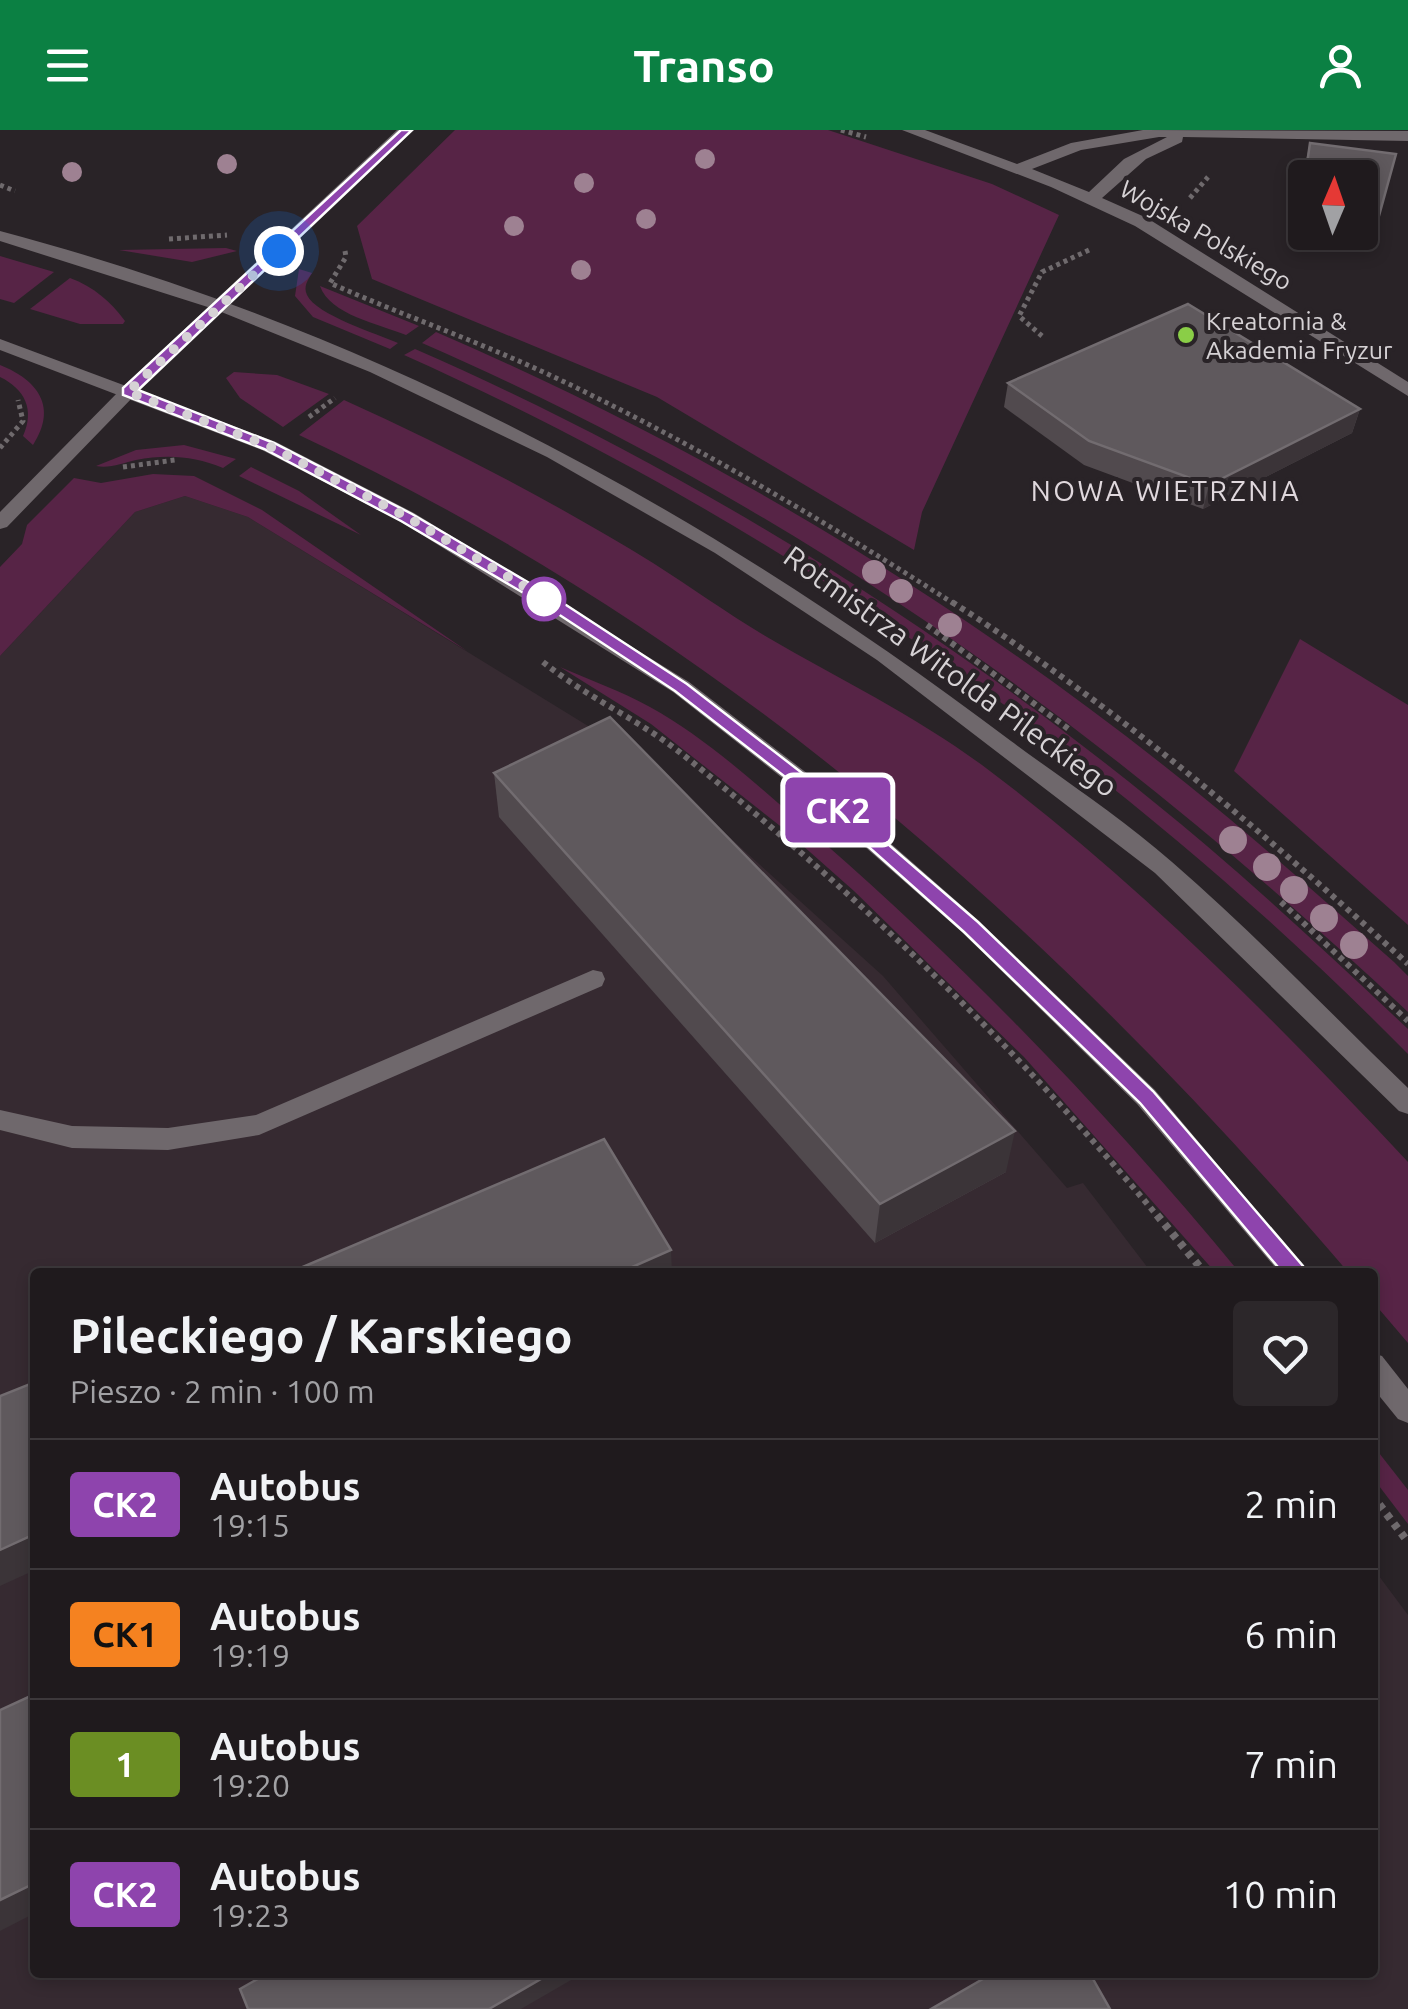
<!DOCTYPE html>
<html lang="pl">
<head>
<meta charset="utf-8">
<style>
	:root { --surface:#1f1a1d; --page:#2c272a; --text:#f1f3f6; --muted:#a1a1a4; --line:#3c383b; --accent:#0b8043 }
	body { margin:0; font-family:Ubuntu,sans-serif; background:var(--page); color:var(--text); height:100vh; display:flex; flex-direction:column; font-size:38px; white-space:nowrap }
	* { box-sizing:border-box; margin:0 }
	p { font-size:32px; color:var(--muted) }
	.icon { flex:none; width:55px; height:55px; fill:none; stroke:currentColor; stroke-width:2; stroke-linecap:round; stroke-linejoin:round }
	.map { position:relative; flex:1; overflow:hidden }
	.side { position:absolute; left:30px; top:1138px; width:1348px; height:710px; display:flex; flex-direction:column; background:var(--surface); border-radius:10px; box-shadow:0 5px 15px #0003,0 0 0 2px var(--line) }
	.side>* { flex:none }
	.badge { padding:0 20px; border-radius:8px; font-size:35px; line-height:65px }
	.needle { width:65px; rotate:2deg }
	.controls { position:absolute; left:1288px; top:30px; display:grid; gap:20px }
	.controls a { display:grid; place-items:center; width:90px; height:90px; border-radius:10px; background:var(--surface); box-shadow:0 5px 15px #0003,0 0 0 2px var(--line); font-size:50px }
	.you { position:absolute; width:50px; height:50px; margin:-25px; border:8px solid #fff; border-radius:50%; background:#1a73e8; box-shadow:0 0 0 15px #1a73e833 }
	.map>.badge { position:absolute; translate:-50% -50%; box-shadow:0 0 0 5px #fff }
	.round { display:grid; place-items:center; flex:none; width:105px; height:105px; border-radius:10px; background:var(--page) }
	.headline { display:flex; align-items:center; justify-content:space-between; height:170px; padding:0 40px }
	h1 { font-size:48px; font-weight:700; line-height:75px }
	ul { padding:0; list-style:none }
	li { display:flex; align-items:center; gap:30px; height:130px; padding:0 40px; border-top:2px solid var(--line) }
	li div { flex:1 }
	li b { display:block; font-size:38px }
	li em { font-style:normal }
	li .badge { min-width:110px; font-weight:700; text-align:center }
	header { display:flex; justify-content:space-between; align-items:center; height:130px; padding:0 40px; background:var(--accent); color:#fff; font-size:45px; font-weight:700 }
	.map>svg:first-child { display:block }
	.built { fill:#362a31 }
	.green { fill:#572446 }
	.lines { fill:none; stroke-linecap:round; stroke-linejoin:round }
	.path-far2 { stroke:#6f6a6d; stroke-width:5; stroke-dasharray:4 4; stroke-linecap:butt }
	.path-far1 { stroke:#6f6a6d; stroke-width:6; stroke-dasharray:5 5; stroke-linecap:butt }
	.path { stroke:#6f6a6d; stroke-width:8; stroke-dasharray:6 6; stroke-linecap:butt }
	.service { fill:#6f686c; fill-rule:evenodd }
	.minor { fill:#6f686c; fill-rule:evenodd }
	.secondary { fill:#6f686c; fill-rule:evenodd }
	.tree { fill:#9e8192 }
	.wall { fill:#514a4e; fill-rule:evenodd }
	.shaded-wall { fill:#3b3438 }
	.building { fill:#5f595d; stroke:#726c70; stroke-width:2.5 }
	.line { fill:#8e44ad; stroke:#fff; stroke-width:2.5 }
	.walk { stroke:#d6d2d5; stroke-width:10; stroke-dasharray:0 18 }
	.poi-dot { fill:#8ace47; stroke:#292327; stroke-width:4 }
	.stop-dot { fill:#fff; stroke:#8e44ad; stroke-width:5 }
	.labels { text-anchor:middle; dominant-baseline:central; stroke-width:8; stroke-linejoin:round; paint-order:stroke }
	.far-street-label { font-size:25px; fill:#d6d2d5; stroke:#292327 }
	.far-poi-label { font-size:25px; fill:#d6d2d5; stroke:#292327; text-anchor:start }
	.far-neighbourhood-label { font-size:28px; letter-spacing:2.5px; fill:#e0d8dd; stroke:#292327 }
	.street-label { font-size:30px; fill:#d6d2d5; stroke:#292327 }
</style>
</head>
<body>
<header><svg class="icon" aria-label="menu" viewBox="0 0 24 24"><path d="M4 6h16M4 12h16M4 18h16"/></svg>Transo<svg class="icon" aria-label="person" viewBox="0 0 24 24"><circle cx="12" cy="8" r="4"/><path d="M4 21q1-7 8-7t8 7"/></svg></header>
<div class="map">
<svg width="1408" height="1879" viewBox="0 0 1408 1879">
	<rect width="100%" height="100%" fill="#292327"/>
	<polygon class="built" points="185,366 248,387 645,631 883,846 1067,1058 1083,1053 1151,1142 35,1142 35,1842 1372,1842 1373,1438 1408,1485 1408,1879 0,1879 0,526 135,382"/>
	<g class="green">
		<polygon points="455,0 828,0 992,54 1059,85 922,382 914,420 657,267 372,149 357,96"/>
		<polygon points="226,118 237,121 192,132 119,120"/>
		<polygon points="0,126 54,142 14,173 0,169"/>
		<path d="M299,139l13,4c-4,7 -9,13 -5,22 9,20 71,39 91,48l-8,6 -77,-32 -18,-21z"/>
		<path d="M70,148c24,9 40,23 55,43l-2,3h-43l-50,-15z"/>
		<path d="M320,156l99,40 -13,9c-27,-11 -76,-20 -86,-49z"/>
		<path d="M436,202c270,116 522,268 751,452 71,57 139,118 207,178l14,14v36c-299,-280 -609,-505 -986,-669z"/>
		<path d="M415,219c288,126 552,294 792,497 69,59 135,121 201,183v25c-288,-292 -629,-531 -1004,-699z"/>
		<path d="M0,235c38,15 58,42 33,80l-10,-9c12,-26 2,-47 -23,-59z"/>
		<polygon points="234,242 277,245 329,264 283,297 240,268 226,248"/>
		<path d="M344,270c106,48 210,102 309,163 38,24 75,51 114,74 72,42 147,78 215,128 155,116 294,256 426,397v181l-35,-41 -1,-30h-24c-297,-347 -632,-643 -1049,-837z"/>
		<path d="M184,315l52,14 -13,9c-29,-12 -56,-14 -87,-8 -13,3 -27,9 -40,6l40,-16z"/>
		<polygon points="251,337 299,361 361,405 239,346"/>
		<polygon points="153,344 194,346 262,380 467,521 248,387 185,366 135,382 0,526 0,437 22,414 27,395 74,348 101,353"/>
		<polygon points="1300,509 1408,575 1408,795 1234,641"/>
		<path d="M560,537c30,13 61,24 90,40 62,34 119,89 173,135 151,132 289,276 416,430h-24l-191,-215 -170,-166 -70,-62 -133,-105z"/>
		<polygon points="1372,1314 1408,1360 1408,1394 1373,1348"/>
	</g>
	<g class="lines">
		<g class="path-far2">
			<polyline points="841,0 866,7"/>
			<polyline points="0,55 15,61"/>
			<polyline points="1190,68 1208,47"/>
			<polyline points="169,109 227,105"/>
			<path d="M345,121l1,6 -16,26c74,33 150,59 224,94 139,66 272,145 402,228"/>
			<polyline points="1042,206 1019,186 1042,142 1089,120"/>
			<polyline points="309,287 335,268"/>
			<polyline points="0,318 23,291 18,270"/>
			<polyline points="123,337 175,330"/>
		</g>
		<g class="path-far1">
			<path d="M952,472c164,105 313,231 456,362"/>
			<polyline points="927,495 1070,600"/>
			<path d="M543,532c43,35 95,57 139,92 173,137 335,293 477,464"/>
			<polyline points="1281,772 1408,891"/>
		</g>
		<g class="path">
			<polyline points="1157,1085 1204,1142"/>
			<polyline points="1372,1365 1408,1412"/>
		</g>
		<polygon class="service" points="593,840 602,842 605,849 602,856 259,1005 168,1020 72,1018 0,1000 0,980 72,996 168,998 256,985"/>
		<g class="minor">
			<polygon points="397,0 414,0 134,266 7,397 0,399 0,382 122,258"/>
			<path d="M902,0h23l92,34 54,-21 72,-13 265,1v10l-225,-4 -1,5 -36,17 -44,39 45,20 261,164v14l-273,-170 -84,-39zM1159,7h8l-43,22 -35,33 -57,-23 49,-19z"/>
		</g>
		<g class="secondary">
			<path d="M0,101c374,99 704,278 1011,510 54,40 111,77 161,121 82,71 158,151 236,226v26l-9,-3 -244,-238 -278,-213 -162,-107 -168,-96 -177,-85 -156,-63 -214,-68z"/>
			<polygon points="0,209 276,312 414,383 689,552 839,668 979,791 1155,960 1308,1142 1279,1142 1137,974 963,803 823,680 673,562 400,391 262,320 0,220"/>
			<polygon points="1372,1223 1382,1226 1408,1259 1408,1293 1398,1289 1372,1257"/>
		</g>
	</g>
	<g class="tree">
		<circle cx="705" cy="29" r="10"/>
		<circle cx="227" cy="34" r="10"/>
		<circle cx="72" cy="42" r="10"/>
		<circle cx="584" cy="53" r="10"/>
		<circle cx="646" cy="89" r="10"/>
		<circle cx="514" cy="96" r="10"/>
		<circle cx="581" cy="140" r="10"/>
		<circle cx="874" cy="442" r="12"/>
		<circle cx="901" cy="461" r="12"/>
		<circle cx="950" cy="495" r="12"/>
		<circle cx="1233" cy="710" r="14"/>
		<circle cx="1267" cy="737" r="14"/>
		<circle cx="1294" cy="760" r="14"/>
		<circle cx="1324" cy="788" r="14"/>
		<circle cx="1354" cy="815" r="14"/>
	</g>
	<g class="wall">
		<path d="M1310,13l86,11 -25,90 -76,-13 10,-67zM1305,48h55v54h-55z"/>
		<polygon points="1008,253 1360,279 1352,303 1203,379 1084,335 1004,277"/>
		<polygon points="494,643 1006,1042 875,1113 499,687"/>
	</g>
	<g class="shaded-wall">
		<polygon points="1360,279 1352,303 1203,379 1209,355"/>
		<polygon points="1015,1001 1006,1042 875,1113 880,1074"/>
		<polygon points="671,1120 672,1142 621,1142"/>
		<polygon points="35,1404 35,1440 0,1456 0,1420"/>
		<polygon points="35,1753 35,1783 0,1801 0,1770"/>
		<polygon points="553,1842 585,1842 521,1879 489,1879"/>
	</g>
	<g class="building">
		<polygon points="1310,13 1396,24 1377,93 1360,90 1360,48 1305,48"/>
		<polygon points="1305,48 1305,80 1301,79"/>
		<polygon points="1188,174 1360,279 1209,355 1089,311 1008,253"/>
		<polygon points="610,587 1015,1001 880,1074 494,643"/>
		<polygon points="604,1009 671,1120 621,1142 291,1142"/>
		<polygon points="35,1252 35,1404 0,1420 0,1266"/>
		<polygon points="35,1564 35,1753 0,1770 0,1580"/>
		<polygon points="270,1842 553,1842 489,1879 248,1879 240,1859"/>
		<polygon points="995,1842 1089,1842 1110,1879 931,1879"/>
	</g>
	<polygon class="line" points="401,0 412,0 138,260 274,313 412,384 560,471 687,554 837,670 978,792 1153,961 1303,1136 1306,1142 1303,1149 1288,1149 1140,973 964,802 825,678 675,561 549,478 401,391 264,319 123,265 123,258"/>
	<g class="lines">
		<polyline class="walk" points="279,121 128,262 269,316 407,387 554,474 544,469"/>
	</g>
	<circle class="poi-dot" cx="1186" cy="205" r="10"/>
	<circle class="stop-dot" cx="544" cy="469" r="20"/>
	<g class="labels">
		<g class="far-street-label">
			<text transform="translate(1206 105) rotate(30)">Wojska Polskiego</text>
		</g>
		<g class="far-poi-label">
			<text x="1206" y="191">Kreatornia &amp;<tspan x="1206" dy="29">Akademia Fryzur</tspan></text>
		</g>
		<g class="far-neighbourhood-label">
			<text x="1166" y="360">NOWA WIETRZNIA</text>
		</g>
		<g class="street-label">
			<text transform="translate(951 541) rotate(36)">Rotmistrza Witolda Pileckiego</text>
		</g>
	</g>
</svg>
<div class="controls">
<a><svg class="needle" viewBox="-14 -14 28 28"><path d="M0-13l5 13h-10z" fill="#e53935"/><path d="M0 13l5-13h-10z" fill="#a1a1a4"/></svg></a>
</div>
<div class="you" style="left:279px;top:121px"></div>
<b class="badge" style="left:838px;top:680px;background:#8e44ad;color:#fff">CK2</b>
<section class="side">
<div class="headline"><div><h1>Pileckiego / Karskiego</h1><p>Pieszo · 2 min · 100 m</p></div><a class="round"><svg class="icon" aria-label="heart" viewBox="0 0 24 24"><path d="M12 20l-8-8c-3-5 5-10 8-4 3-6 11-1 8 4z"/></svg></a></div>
<ul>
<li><span class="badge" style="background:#8e44ad;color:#fff">CK2</span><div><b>Autobus</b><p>19:15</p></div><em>2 min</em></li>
<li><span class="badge" style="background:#f58220;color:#111">CK1</span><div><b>Autobus</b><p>19:19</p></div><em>6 min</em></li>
<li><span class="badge" style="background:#6b8e23;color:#fff">1</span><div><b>Autobus</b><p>19:20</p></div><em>7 min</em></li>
<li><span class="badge" style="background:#8e44ad;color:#fff">CK2</span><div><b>Autobus</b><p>19:23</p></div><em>10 min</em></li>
</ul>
</section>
</div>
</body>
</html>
